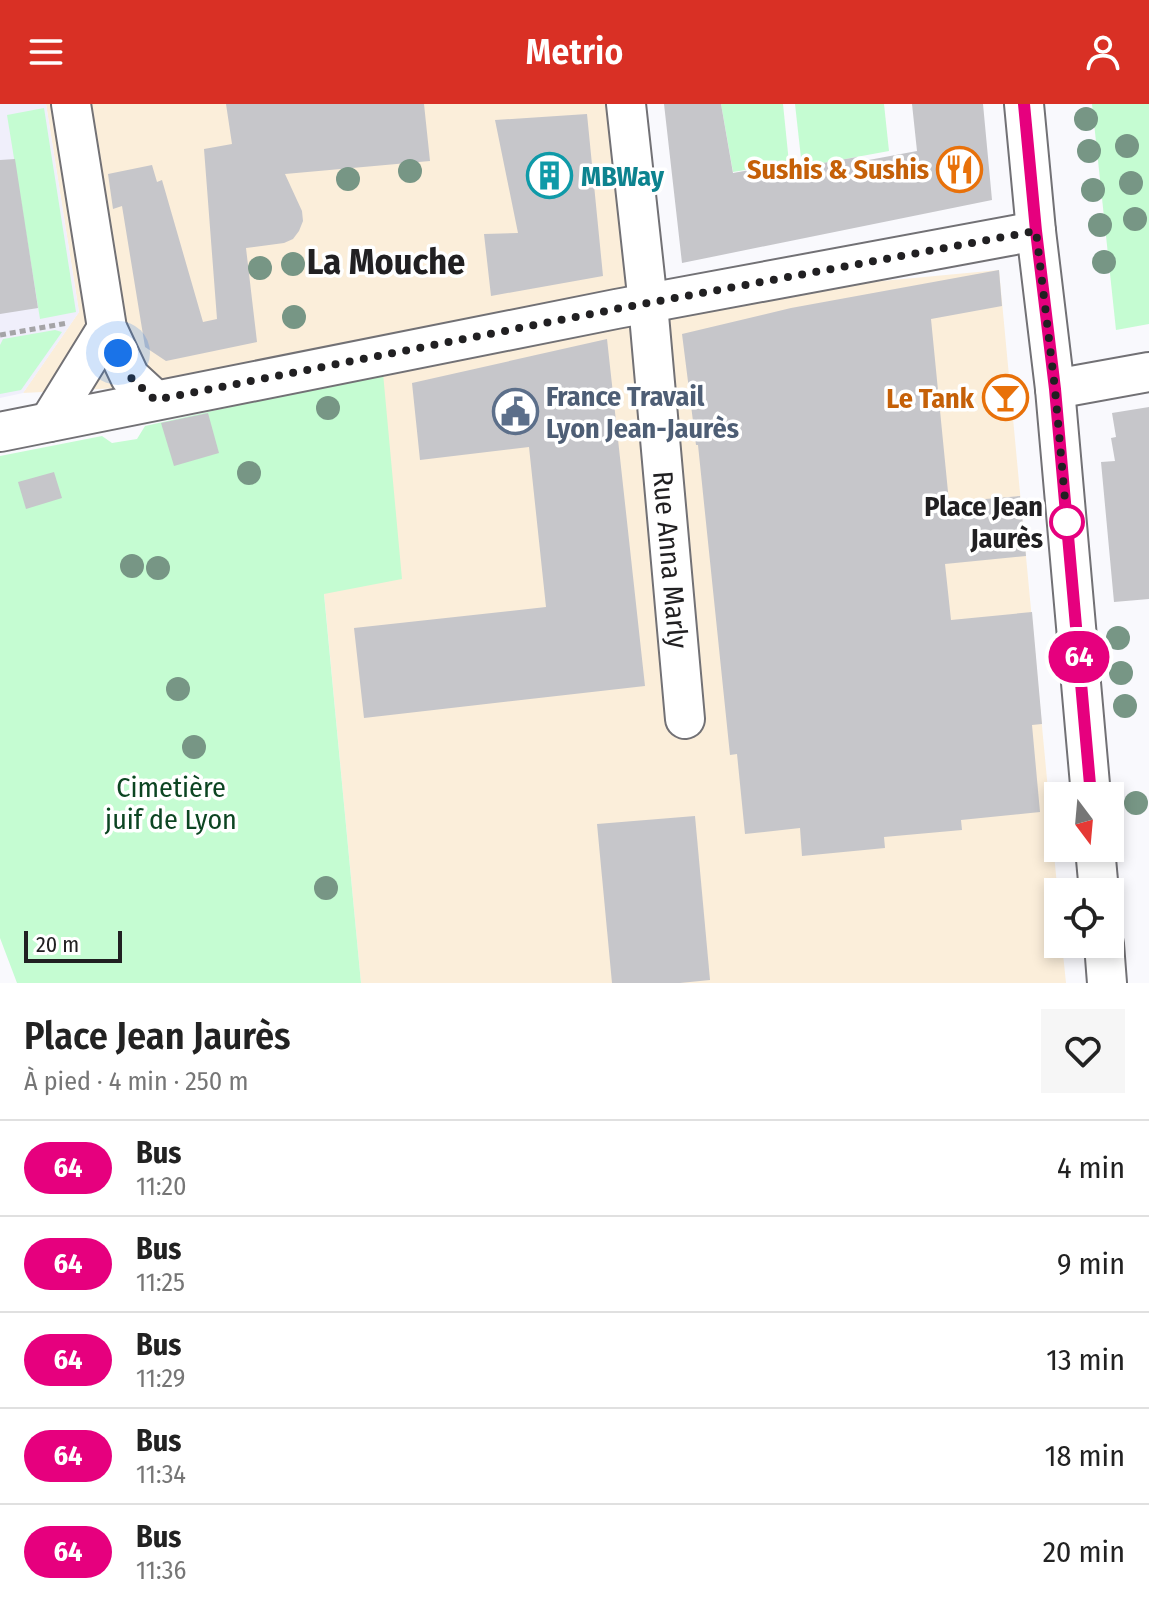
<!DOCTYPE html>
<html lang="fr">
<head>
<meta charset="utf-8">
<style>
	:root { --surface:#fff; --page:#f6f6f6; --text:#222; --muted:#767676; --line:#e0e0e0; --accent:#d93025 }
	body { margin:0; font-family:"Fira Sans Condensed",sans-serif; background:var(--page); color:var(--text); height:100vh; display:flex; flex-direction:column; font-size:30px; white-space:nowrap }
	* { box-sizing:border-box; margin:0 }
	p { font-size:26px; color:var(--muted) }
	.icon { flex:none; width:44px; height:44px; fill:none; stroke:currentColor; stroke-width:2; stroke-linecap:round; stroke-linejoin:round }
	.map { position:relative; height:879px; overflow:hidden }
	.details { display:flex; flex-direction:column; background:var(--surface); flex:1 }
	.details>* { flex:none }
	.badge { padding:0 16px; border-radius:26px; font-size:28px; line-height:52px }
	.needle { width:52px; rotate:164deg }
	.fabs { position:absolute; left:1044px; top:678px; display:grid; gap:16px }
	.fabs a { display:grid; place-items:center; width:80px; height:80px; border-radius:0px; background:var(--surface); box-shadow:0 4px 12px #0003; font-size:40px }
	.scale { position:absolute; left:24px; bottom:20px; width:98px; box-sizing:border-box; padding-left:8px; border:4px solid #212022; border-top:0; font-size:22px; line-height:28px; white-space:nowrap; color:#212022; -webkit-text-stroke:6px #fff; paint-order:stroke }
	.you { position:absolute; width:40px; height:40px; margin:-20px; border:6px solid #fff; border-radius:50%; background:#1a73e8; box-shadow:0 0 0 12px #1a73e833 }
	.map>.badge { position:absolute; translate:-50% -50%; box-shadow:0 0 0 4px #fff }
	.round { display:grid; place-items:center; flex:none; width:84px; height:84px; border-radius:0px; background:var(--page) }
	.head { display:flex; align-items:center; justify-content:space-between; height:136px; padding:0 24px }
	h1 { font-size:38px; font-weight:600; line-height:60px }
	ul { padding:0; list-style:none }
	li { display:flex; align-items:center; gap:24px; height:96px; padding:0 24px; border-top:2px solid var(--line) }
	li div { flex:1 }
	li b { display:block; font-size:30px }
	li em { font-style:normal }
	li .badge { min-width:88px; font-weight:700; text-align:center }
	header { display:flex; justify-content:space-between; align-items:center; height:104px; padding:0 24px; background:var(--accent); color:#fff; font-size:36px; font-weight:600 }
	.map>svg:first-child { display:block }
	.industrial { fill:#fbeeda }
	.built { fill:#f0effb }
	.green { fill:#c5fcd2 }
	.building { fill:#c6c6ca }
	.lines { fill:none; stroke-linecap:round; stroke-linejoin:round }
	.minor-casing { stroke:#727175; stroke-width:42 }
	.path { stroke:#a5a4a7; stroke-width:5; stroke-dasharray:6 4; stroke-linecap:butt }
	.minor { stroke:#fff; stroke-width:38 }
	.tree { fill:#779685 }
	.line-casing { stroke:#fff; stroke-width:18 }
	.line { stroke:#e6007e; stroke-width:12 }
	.walk { stroke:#212022; stroke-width:8; stroke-dasharray:0 14.4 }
	.stop-dot { fill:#fff; stroke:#e6007e; stroke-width:4 }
	.labels { text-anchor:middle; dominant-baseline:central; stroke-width:7; stroke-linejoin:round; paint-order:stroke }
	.food-label { font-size:28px; font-weight:bold; fill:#c56008; stroke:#fff; text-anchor:end }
	.culture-label { font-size:28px; font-weight:bold; fill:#0d838f; stroke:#fff; text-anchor:start }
	.service-label { font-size:28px; font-weight:bold; fill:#4e5e75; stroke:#fff; text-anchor:start }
	.stop-label { font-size:28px; font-weight:bold; fill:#212022; stroke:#fff; text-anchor:end }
	.street-label { font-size:28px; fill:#212022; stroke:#fff }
	.park-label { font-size:28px; fill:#0c4522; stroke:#fff }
	.district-label { font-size:36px; font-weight:bold; fill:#212022; stroke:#fff }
</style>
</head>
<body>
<header><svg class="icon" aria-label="menu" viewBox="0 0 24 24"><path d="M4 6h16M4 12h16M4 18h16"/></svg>Metrio<svg class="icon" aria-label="person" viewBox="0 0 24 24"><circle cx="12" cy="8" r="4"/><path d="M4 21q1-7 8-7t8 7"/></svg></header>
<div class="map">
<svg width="1149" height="879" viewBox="0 0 1149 879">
	<rect width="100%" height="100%" fill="#f9f9fd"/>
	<polygon class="industrial" points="46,0 627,0 648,199 999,166 1058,792 1058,840 1062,840 1066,879 361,879 324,489 383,270 23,289 79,208"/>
	<polygon class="built" points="0,0 46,0 79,208 23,289 0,294"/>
	<g class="green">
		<polygon points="721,0 783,0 789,59 733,68"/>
		<polygon points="795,0 884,0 889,47 802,63"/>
		<polygon points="1092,0 1149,0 1149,220 1116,226"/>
		<polygon points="44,4 76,208 40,215 7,11"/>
		<polygon points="55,226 62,228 21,286 0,290 0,241 3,235"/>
		<polygon points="383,269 402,475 324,490 361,879 17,879 0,834 0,352 102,332 112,339 137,335 145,322"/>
	</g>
	<g class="building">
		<polygon points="226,0 424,0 430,57 285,70 302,107 303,117 299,127 293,135 284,139 246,144 257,238 166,257 145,243 122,102 113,105 108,70 152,61 157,78 162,76 203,218 217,215 204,45 232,40"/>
		<polygon points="664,0 721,0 733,69 772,62 772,68 857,53 858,58 917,47 912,0 983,0 992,96 682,159"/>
		<polygon points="587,10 603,172 491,192 484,130 518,129 495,16"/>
		<polygon points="15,55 38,204 0,210 0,56"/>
		<polygon points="999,166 1002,202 931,215 936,266 949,398 1020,392 1026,452 945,460 951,516 1032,508 1042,620 1032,621 1040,708 961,716 962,726 884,733 885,744 802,752 800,724 745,730 737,650 730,651 698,341 696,341 682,230 791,204"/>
		<polygon points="607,235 645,582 364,614 354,524 546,503 529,343 420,356 412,279"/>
		<polygon points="1149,303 1149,495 1114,498 1101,358 1115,357 1111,334 1116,333 1112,309"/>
		<polygon points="208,309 219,349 174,362 161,319"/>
		<polygon points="54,368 62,394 26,405 18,378"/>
		<polygon points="695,712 710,876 680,879 612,879 597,720"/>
	</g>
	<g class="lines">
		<defs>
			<g id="minor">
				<polyline points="71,0 107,224 130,273 155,296"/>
				<path id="s1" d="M626,0l22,200 37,415"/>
				<polyline points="1024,0 1036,127 1055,285 1091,692"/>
				<polyline points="1055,285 1149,268"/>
				<polyline points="49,318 107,224"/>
				<polyline points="0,328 616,205 1036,127"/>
				<polyline points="1095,744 1099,788"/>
				<polyline points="1104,840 1107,879"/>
			</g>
		</defs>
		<use href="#minor" class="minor-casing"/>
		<polyline class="path" points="0,231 68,219"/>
		<use href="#minor" class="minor"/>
	</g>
	<g class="tree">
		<circle cx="1086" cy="15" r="12"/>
		<circle cx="1127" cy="42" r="12"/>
		<circle cx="1089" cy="47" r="12"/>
		<circle cx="410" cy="67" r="12"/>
		<circle cx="348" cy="75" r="12"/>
		<circle cx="1131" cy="79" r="12"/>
		<circle cx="1093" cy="86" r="12"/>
		<circle cx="1135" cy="115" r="12"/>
		<circle cx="1100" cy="121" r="12"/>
		<circle cx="1104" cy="158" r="12"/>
		<circle cx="293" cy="160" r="12"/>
		<circle cx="260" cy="164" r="12"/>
		<circle cx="294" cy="213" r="12"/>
		<circle cx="328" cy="304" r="12"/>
		<circle cx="249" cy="369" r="12"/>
		<circle cx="132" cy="462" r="12"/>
		<circle cx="158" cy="464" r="12"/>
		<circle cx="1118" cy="534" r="12"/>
		<circle cx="1121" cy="569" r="12"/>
		<circle cx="178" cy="585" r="12"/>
		<circle cx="1125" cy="602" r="12"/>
		<circle cx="194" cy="643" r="12"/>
		<circle cx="1136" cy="699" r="12"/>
		<circle cx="326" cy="784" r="12"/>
	</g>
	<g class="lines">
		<defs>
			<polyline id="line" points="1024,0 1036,127 1055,285 1091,692"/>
		</defs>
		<use href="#line" class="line-casing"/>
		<use href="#line" class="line"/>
		<polyline class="walk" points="118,249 130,273 155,296 616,205 1036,127 1055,285 1067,418"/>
	</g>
	<defs>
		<symbol id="restaurant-ring" viewBox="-11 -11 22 22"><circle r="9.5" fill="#fff" stroke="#e8710a" stroke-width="1.5"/><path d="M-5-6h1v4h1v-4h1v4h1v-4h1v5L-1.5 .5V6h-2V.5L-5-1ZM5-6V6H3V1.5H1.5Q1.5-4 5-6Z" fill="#e8710a"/></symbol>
		<symbol id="building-ring" viewBox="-11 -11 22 22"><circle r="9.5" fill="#fff" stroke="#0f9aa8" stroke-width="1.5"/><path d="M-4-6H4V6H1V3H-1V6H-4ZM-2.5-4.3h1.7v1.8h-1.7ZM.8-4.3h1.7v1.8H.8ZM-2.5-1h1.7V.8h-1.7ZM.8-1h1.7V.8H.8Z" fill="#0f9aa8"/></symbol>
		<symbol id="bar-ring" viewBox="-11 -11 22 22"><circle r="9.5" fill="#fff" stroke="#e8710a" stroke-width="1.5"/><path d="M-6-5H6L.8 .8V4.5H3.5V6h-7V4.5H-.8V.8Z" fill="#e8710a"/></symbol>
		<symbol id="civic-ring" viewBox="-11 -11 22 22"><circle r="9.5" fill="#fff" stroke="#5c6f8a" stroke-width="1.5"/><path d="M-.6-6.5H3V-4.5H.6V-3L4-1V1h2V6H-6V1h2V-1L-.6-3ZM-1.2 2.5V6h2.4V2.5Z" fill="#5c6f8a"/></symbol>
	</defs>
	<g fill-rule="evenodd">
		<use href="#restaurant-ring" x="934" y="40" width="51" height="51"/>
		<use href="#building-ring" x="524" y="46" width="51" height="51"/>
		<use href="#bar-ring" x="980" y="268" width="51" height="51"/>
		<use href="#civic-ring" x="490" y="282" width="51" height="51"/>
	</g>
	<circle class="stop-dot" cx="1067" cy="418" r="16"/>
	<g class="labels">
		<g class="food-label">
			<text x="929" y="65">Sushis &amp; Sushis</text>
			<text x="974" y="294">Le Tank</text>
		</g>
		<g class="culture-label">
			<text x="581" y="72">MBWay</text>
		</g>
		<g class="service-label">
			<text x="546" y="292">France Travail<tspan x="546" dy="32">Lyon Jean-Jaurès</tspan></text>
		</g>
		<g class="stop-label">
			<text x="1043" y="402">Place Jean<tspan x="1043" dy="32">Jaurès</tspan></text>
		</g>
		<g class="street-label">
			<text stroke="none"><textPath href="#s1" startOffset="458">Rue Anna Marly</textPath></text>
		</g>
		<g class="park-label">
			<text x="171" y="683">Cimetière<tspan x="171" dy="32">juif de Lyon</tspan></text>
		</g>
		<g class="district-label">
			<text x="386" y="158">La Mouche</text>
		</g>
	</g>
</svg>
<div class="fabs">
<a><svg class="needle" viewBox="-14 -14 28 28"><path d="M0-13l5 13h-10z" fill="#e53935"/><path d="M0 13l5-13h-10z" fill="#767676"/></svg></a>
<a><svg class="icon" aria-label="locate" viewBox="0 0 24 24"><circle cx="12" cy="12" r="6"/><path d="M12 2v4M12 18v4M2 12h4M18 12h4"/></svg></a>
</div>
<div class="scale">20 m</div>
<div class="you" style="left:118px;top:249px"></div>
<b class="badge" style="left:1079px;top:553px;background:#e6007e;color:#fff">64</b>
</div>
<section class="details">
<div class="head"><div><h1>Place Jean Jaurès</h1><p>À pied · 4 min · 250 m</p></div><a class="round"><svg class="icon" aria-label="heart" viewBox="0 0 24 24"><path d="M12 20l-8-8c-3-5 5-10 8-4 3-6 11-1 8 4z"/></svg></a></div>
<ul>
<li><span class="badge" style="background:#e6007e;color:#fff">64</span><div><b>Bus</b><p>11:20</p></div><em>4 min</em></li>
<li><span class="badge" style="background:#e6007e;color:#fff">64</span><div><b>Bus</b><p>11:25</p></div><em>9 min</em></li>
<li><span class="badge" style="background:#e6007e;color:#fff">64</span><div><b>Bus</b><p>11:29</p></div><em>13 min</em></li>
<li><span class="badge" style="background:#e6007e;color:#fff">64</span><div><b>Bus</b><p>11:34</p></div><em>18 min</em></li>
<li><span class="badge" style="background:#e6007e;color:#fff">64</span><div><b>Bus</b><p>11:36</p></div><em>20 min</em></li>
</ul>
</section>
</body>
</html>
